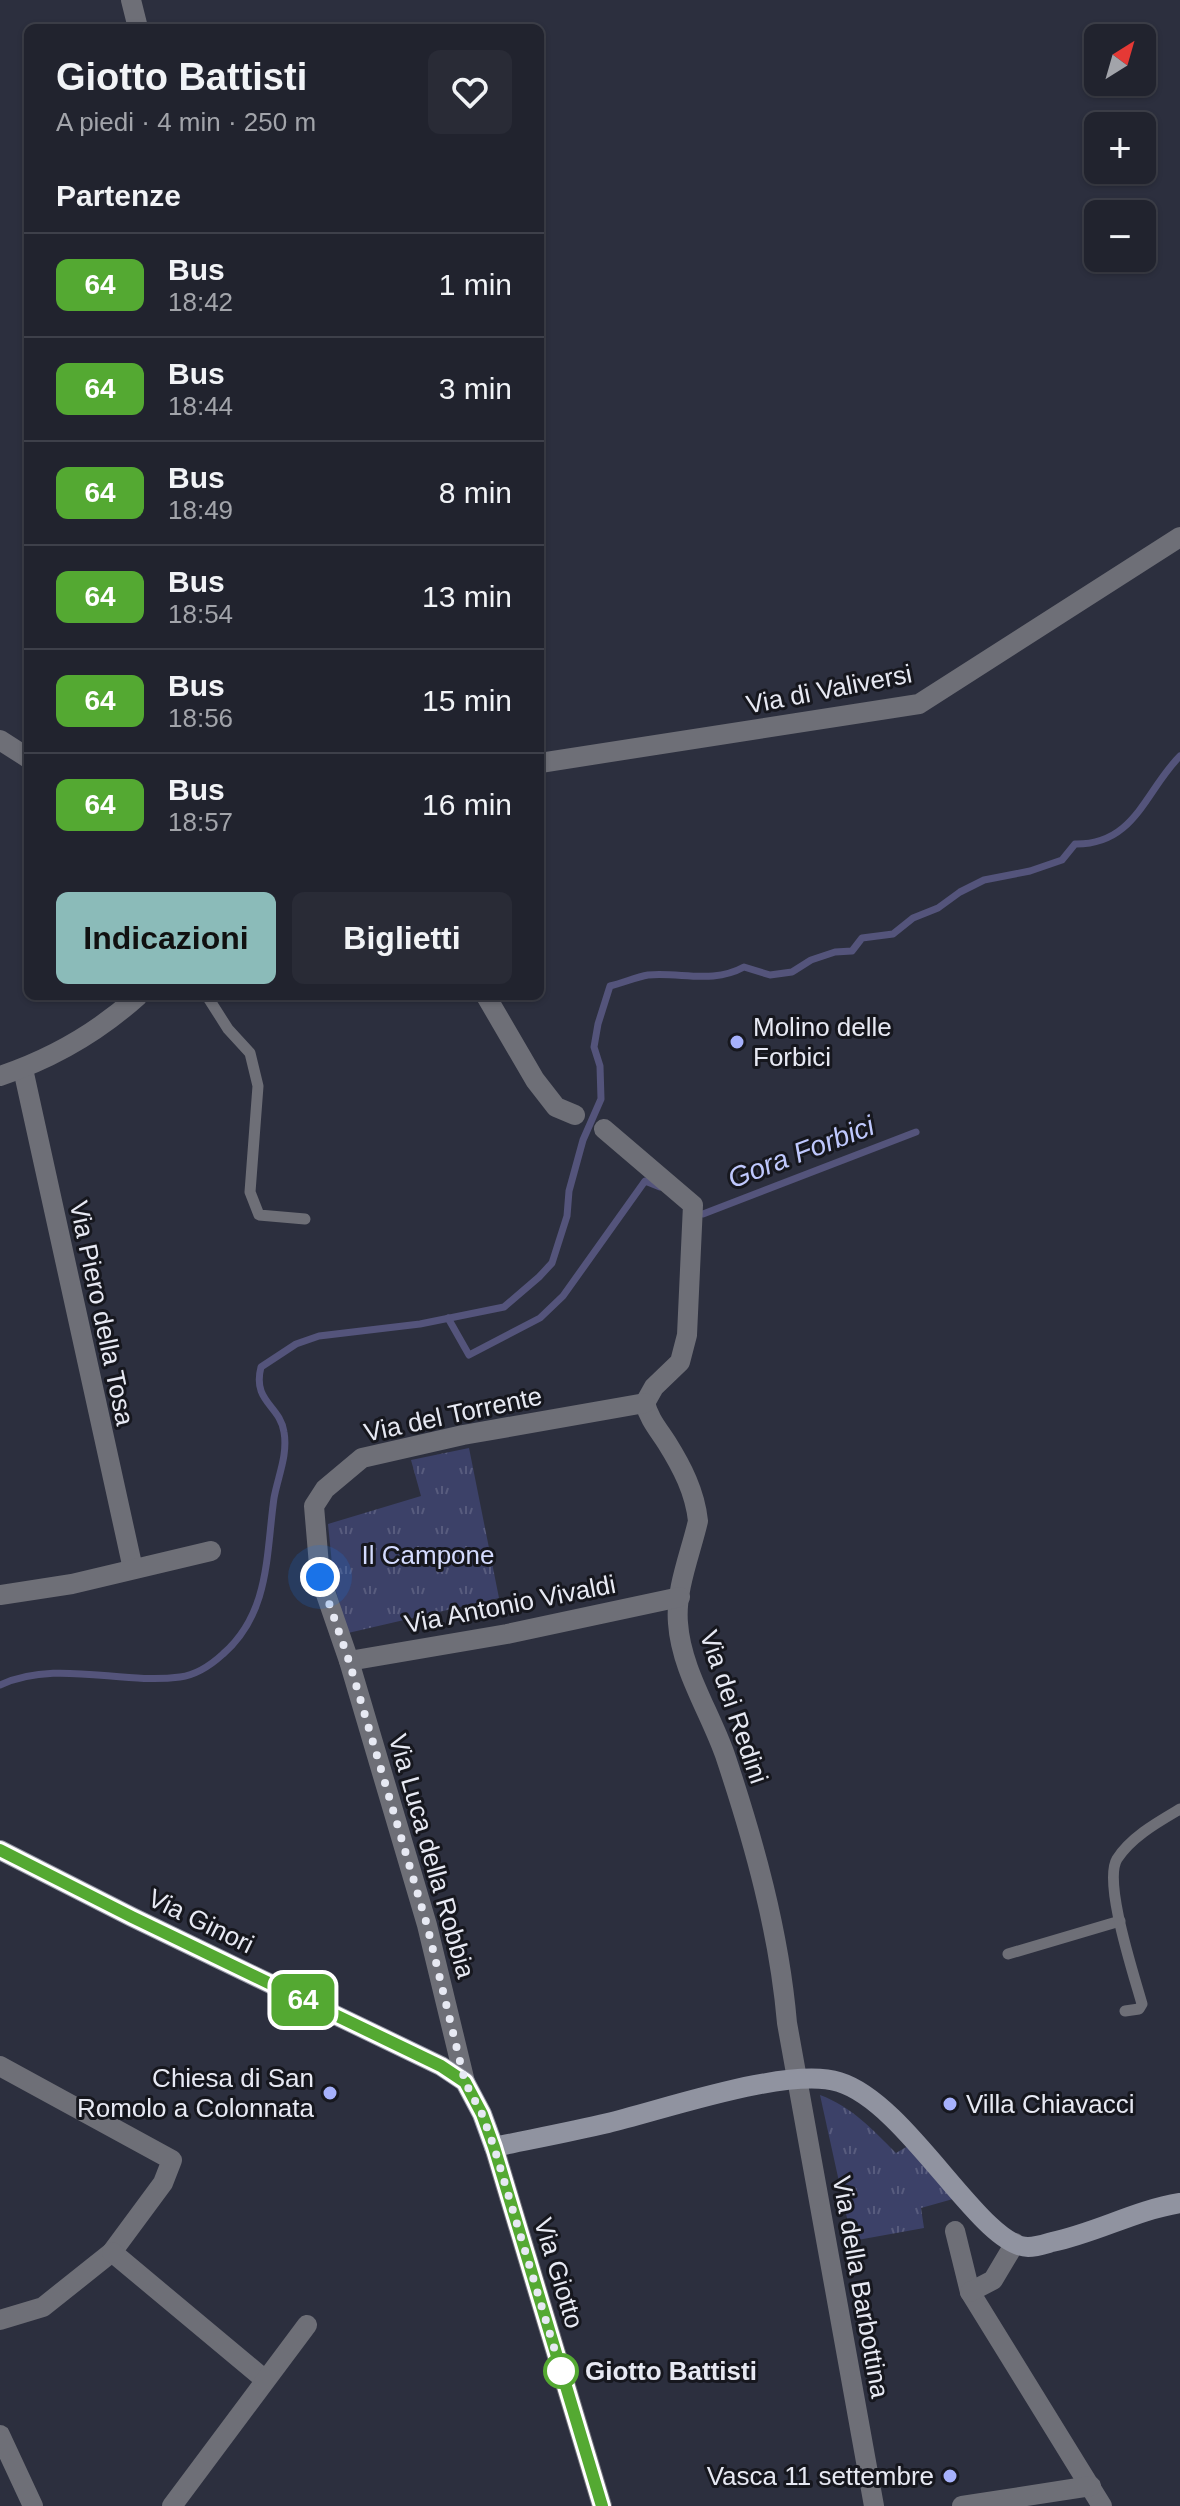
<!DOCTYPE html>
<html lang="it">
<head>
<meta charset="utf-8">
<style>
	:root { --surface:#21232e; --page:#292b36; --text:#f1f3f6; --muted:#a2a4aa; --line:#3e404a; --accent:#8bbbb9 }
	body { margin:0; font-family:Helvetica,sans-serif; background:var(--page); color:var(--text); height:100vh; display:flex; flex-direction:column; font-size:30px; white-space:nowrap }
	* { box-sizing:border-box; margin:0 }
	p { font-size:26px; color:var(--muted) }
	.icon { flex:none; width:44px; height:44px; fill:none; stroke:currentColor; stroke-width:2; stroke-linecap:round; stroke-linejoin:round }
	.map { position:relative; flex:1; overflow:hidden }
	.side { position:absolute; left:24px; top:24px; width:520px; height:976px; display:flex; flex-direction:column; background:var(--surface); border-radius:12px; box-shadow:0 2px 6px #0004,0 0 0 2px var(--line) }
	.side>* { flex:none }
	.badge { padding:0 16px; border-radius:12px; font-size:28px; line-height:52px }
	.needle { width:52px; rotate:37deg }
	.tools { position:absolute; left:1084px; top:24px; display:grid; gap:16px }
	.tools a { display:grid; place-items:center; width:72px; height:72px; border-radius:12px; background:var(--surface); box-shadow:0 2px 6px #0004,0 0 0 2px var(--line); font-size:40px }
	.you { position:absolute; width:40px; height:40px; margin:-20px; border:6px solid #fff; border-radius:50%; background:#1a73e8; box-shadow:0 0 0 12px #1a73e833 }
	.map>.badge { position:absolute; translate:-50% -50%; box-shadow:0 0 0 4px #fff }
	h2 { padding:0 32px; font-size:30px; line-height:72px }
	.round { display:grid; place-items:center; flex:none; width:84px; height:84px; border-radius:12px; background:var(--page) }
	.headline { display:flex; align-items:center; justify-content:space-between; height:136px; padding:0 32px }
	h1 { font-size:38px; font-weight:600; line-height:60px }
	.cta { display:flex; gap:16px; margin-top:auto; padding:16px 32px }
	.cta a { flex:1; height:92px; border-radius:12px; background:var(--accent); color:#111; font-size:32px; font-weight:600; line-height:92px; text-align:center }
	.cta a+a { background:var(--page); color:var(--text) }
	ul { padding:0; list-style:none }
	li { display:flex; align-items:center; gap:24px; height:104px; padding:0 32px; border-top:2px solid var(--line) }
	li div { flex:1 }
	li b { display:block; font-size:30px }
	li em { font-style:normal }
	li .badge { min-width:88px; font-weight:700; text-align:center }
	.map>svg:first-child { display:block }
	.grass { fill:url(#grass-tufts) }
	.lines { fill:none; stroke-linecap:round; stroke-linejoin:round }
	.stream { stroke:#54547b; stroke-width:7 }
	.lane { stroke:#6e6f77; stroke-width:11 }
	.street { stroke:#6e6f77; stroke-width:20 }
	.secondary { stroke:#9093a0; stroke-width:20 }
	.line-casing { stroke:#fff; stroke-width:18 }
	.line { stroke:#54a932; stroke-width:12 }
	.walk { stroke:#e7e9f3; stroke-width:8; stroke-dasharray:0 14.4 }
	.poi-dot { fill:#a6b1fc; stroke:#16171e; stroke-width:3 }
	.stop-dot { fill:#fff; stroke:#54a932; stroke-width:4 }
	.labels { text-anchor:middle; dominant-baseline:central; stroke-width:6; stroke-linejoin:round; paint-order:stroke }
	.street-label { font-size:26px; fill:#e7e9f3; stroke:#16171e }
	.poi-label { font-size:26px; fill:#e7e9f3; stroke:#16171e; text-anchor:start }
	.park-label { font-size:26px; fill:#d4dbfe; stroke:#16171e }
	.stop-label { font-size:26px; font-weight:bold; fill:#e7e9f3; stroke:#16171e; text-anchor:start }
	.water-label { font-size:28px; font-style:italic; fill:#bfc8fd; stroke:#16171e }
</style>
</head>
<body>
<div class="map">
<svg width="1180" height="2506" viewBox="0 0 1180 2506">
	<defs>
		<pattern id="grass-tufts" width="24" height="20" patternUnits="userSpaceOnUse" patternTransform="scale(2)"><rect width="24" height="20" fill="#3c4168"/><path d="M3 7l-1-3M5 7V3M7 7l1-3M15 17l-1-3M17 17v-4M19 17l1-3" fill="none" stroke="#585c7e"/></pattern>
	</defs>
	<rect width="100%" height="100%" fill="#2c2f3e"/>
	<g class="grass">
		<polygon points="469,1448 499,1598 348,1633 334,1584 328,1524 421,1496 411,1460"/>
		<path d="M820,2095c32,12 52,34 76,58l12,-7 45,53 -32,9 3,20 -72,13z"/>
	</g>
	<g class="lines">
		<g class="stream">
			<polyline points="703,1214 916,1132"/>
			<polyline points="448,1318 469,1355 540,1318 563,1296 645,1181 660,1187"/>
			<path d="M0,1685c57,-26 120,0 180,-8 16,-2 31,-12 43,-23 47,-41 43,-99 51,-156 4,-22 14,-43 10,-66 -4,-27 -32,-30 -23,-65l35,-23 23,-8 101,-12 84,-17 35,-30 13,-14 15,-47 2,-25 14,-51 18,-41 -1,-33 -6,-19 4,-23 12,-38c13,-3 26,-9 38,-11 33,-3 65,9 96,-8l26,8 22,-3 19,-12 24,-8 17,-1 10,-13 31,-4 20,-16 25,-10 22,-16 24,-12 46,-9 32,-11 13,-16c60,1 70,-53 105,-88"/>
		</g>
		<g class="lane">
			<polyline points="207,996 228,1029 250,1053 258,1086 250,1192 259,1215 305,1219"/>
			<polyline points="1008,1954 1120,1921"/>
			<path d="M1125,2011l14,-2 3,-5c-8,-29 -39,-122 -25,-145 14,-22 41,-37 63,-50"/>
		</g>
		<g class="street">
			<polyline points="131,0 138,28"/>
			<polyline points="0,740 28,758"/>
			<polyline points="540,763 919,704 1180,537"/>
			<polyline points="486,996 535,1080 556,1107 575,1115"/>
			<polyline points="23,1069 133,1569"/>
			<path d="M0,1076c51,-17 98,-44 138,-80"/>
			<path d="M604,1129l89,76 -6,130 -7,27 -26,25 -9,16c4,16 13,26 22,40 15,24 28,49 31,78 -7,31 -23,69 -20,102 3,46 32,89 47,132 29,87 54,176 62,268l87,483"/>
			<polyline points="0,1595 72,1584 211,1551"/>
			<polyline points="349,1661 507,1634 680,1597"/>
			<polyline points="0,2066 172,2160 163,2183 112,2252 43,2307 0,2320"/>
			<polyline points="465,2082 427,1925 349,1661 320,1577 314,1506 325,1489 362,1458 463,1435 645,1403"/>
			<polyline points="494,2147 602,2506"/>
			<polyline points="955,2231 970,2292 1102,2506"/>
			<polyline points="112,2252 264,2379"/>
			<polyline points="970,2292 993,2280 1015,2243"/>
			<polyline points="0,2435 33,2506"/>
			<polyline points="172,2506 307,2325"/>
			<polyline points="962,2506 1091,2486"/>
		</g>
		<path class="secondary" d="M0,1850l132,67 309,149 24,16 17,32 12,33c38,-8 76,-15 114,-24 55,-13 180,-57 231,-41 69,21 142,165 189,165 8,0 17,-3 24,-5 44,-9 84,-32 128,-39"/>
	</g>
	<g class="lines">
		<defs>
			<polyline id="line" points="0,1850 132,1917 441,2066 465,2082 482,2114 494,2147 602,2506"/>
		</defs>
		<use href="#line" class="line-casing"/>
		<use href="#line" class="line"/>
		<polyline class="walk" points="320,1577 349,1661 427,1925 465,2082 482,2114 494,2147 561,2371"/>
	</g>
	<g class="poi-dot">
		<circle cx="737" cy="1042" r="8"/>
		<circle cx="330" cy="2093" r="8"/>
		<circle cx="950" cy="2104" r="8"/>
		<circle cx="950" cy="2476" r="8"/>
	</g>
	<circle class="stop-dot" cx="561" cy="2371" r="16"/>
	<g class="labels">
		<g class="street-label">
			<text transform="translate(829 689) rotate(-11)">Via di Valiversi</text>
			<text transform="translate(102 1313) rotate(78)">Via Piero della Tosa</text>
			<text transform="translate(453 1414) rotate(-12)">Via del Torrente</text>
			<text transform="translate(510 1604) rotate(-11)">Via Antonio Vivaldi</text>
			<text transform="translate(734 1707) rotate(71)">Via dei Redini</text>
			<text transform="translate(432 1856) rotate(74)">Via Luca della Robbia</text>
			<text transform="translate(201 1921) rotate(26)">Via Ginori</text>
			<text transform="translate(559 2273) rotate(73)">Via Giotto</text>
			<text transform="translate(861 2287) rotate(80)">Via della Barbottina</text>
		</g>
		<g class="poi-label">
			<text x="753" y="1027">Molino delle<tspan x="753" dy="30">Forbici</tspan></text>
			<text x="314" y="2078" text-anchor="end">Chiesa di San<tspan x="314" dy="30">Romolo a Colonnata</tspan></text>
			<text x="966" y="2104">Villa Chiavacci</text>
			<text x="934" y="2476" text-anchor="end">Vasca 11 settembre</text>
		</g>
		<g class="park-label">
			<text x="428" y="1555">Il Campone</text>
		</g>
		<g class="stop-label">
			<text x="585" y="2371">Giotto Battisti</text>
		</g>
		<g class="water-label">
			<text transform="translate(801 1152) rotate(-21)">Gora Forbici</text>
		</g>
	</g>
</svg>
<div class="tools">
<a><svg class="needle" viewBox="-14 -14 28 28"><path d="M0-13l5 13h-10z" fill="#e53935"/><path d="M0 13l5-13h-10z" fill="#a2a4aa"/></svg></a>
<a>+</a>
<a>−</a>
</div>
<div class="you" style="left:320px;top:1577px"></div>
<b class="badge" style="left:303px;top:2000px;background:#54a932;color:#fff">64</b>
<section class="side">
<div class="headline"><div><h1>Giotto Battisti</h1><p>A piedi · 4 min · 250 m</p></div><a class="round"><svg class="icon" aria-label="heart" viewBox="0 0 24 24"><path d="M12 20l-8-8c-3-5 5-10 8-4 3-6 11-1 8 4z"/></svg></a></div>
<h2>Partenze</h2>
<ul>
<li><span class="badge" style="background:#54a932;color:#fff">64</span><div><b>Bus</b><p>18:42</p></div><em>1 min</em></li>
<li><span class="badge" style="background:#54a932;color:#fff">64</span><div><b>Bus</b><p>18:44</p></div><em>3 min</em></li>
<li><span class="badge" style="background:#54a932;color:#fff">64</span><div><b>Bus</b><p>18:49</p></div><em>8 min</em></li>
<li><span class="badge" style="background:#54a932;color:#fff">64</span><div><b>Bus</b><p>18:54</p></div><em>13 min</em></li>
<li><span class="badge" style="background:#54a932;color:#fff">64</span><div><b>Bus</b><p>18:56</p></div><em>15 min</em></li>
<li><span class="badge" style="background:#54a932;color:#fff">64</span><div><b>Bus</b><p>18:57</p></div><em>16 min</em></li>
</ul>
<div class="cta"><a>Indicazioni</a><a>Biglietti</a></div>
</section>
</div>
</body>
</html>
